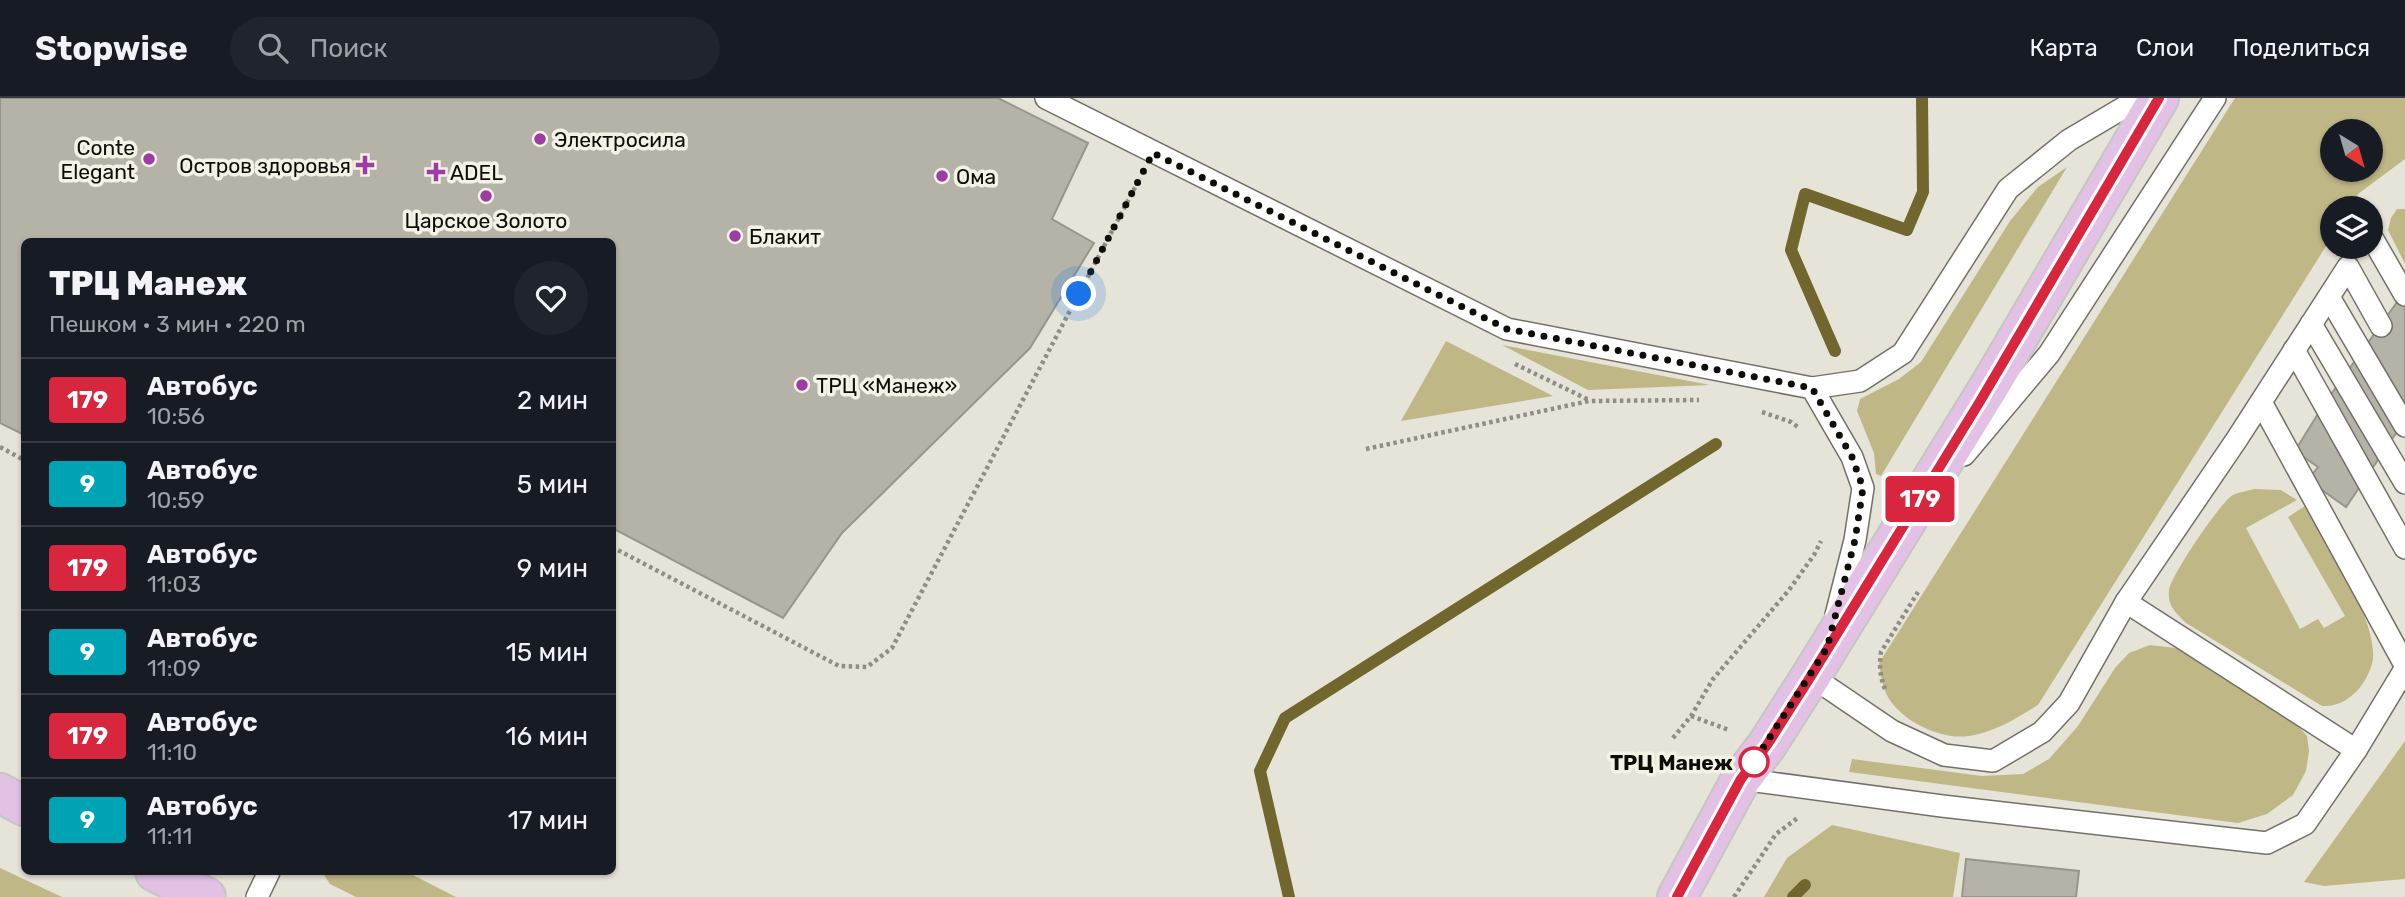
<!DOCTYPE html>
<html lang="ru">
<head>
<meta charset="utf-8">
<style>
	:root { --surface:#171b24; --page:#20242c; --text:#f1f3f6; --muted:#9ea1a6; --line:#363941 }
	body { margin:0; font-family:Rubik,sans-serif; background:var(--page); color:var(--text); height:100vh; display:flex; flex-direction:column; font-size:26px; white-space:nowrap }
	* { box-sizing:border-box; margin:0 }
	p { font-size:23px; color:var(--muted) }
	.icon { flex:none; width:38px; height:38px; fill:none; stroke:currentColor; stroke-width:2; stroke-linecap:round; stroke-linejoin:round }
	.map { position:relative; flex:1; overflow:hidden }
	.sheet { position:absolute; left:21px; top:140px; width:595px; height:637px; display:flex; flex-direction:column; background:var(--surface); border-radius:10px; box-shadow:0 2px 5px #0004 }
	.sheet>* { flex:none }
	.badge { padding:0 14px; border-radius:5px; font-size:24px; line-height:46px }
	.needle { width:46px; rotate:143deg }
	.buttons { position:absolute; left:2320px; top:21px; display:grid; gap:14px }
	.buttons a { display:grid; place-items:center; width:63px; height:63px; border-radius:50%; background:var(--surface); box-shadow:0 2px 5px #0004; font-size:35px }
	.you { position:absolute; width:35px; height:35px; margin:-18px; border:5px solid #fff; border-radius:50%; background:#1a73e8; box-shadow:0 0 0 10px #1a73e833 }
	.map>.badge { position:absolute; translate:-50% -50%; box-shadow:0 0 0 4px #fff }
	.round { display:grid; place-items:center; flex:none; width:74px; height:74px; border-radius:37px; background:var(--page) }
	.head { display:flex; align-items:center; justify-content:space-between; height:119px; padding:0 28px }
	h1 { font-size:33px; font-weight:800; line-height:52px }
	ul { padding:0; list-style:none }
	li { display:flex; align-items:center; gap:21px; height:84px; padding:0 28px; border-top:2px solid var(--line) }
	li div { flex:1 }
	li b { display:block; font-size:26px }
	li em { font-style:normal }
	li .badge { min-width:77px; font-weight:700; text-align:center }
	header { display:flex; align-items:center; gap:42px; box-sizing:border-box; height:98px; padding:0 35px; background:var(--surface); border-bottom:2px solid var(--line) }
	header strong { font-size:33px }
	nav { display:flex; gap:38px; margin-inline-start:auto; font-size:24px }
	.search { width:490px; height:63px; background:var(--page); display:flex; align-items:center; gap:18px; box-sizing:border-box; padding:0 24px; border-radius:38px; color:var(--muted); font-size:26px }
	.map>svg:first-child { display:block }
	.green { fill:#c0b787; fill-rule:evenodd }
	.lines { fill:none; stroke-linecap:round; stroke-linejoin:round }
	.stream { stroke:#71662d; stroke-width:12 }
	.building { fill:#b5b3a8; stroke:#98968b; stroke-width:2 }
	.lane-casing { stroke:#737167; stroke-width:24 }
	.primary-casing { stroke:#c5c5c4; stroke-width:42 }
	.path { stroke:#8f8d84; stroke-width:4.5; stroke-dasharray:3.5 3.5; stroke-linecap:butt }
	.lane { stroke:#fff; stroke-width:21 }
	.primary { stroke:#e3c1e5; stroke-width:38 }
	.line-casing { stroke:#fff; stroke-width:16 }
	.line { stroke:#d7263d; stroke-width:10 }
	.walk { stroke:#0e0d09; stroke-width:7; stroke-dasharray:0 12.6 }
	.poi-dot { fill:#9d3da4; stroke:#f4f2e5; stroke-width:2.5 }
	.stop-dot { fill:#fff; stroke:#d7263d; stroke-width:3.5 }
	.labels { text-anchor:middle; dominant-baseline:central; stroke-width:7; stroke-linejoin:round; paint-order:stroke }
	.poi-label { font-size:21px; fill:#0e0d09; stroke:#f4f2e5; text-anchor:start }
	.stop-label { font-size:21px; font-weight:bold; fill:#0e0d09; stroke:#f4f2e5; text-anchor:end }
</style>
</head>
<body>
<header>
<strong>Stopwise</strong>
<div class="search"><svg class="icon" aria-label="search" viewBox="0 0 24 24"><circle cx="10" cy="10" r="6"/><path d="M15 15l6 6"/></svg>Поиск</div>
<nav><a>Карта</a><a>Слои</a><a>Поделиться</a></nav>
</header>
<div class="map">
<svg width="2405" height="799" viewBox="0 0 2405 799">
	<rect width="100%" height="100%" fill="#e6e4d8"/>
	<g class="green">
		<path d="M2235,0h170v61l-47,35 -8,14h-17v27l-295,470c-21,13 -43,27 -69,31 -26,4 -61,-12 -77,-33 -9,-11 -11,-26 -13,-40zM2333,33h38v39h-38z"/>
		<polygon points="2067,69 1881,378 1876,376 1874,355 1857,313 1860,301 1899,281 1921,264 2010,123 2038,89"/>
		<polygon points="2397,111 2405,111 2405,166 2388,132 2391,120"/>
		<polygon points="1446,243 1553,298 1401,323"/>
		<polygon points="1502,247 1710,287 1588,292"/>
		<path d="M2254,391l27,1 16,10 -51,28 54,101 18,-10 6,9 21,-12 -57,-99 17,-11c20,35 77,119 67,158 -3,10 -9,21 -16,28 -10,9 -20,15 -34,14l-136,-83c-10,-10 -19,-17 -17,-33 1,-13 52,-89 64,-95 6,-3 15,-4 21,-6z"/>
		<polygon points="2150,547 2176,550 2291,620 2307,638 2309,653 2306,673 2293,697 2267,716 2238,725 1849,674 1852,661 1982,678 2023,676 2049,661 2078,628 2115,570 2129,555"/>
		<polygon points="2405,643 2405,781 2324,788 2304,784"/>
		<polygon points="1832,727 1960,755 1953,799 1764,799 1787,760"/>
		<polygon points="0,770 62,799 0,799"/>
		<polygon points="322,774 407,774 456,799 356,799 330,786"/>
	</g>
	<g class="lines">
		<g class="stream">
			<polyline points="1835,253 1791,152 1805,96 1907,132 1923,94 1922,0"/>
			<polyline points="1289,799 1260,673 1285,620 1716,346"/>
			<polyline points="1793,799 1805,787"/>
		</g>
	</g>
	<g class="building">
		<polygon points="0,0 998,0 1088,45 1052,121 1094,145 1030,250 842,435 783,520 612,430 612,144 24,144 24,337 0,325"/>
		<polygon points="2405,193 2405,322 2346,409 2308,382 2318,369 2295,353 2324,306"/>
		<polygon points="1966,761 2079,773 2076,799 1962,799"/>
	</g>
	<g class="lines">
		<defs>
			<g id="lane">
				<polyline points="1046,0 1507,231 1812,290 1860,283 1903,255 2008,91 2069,42 2140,0"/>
				<polyline points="2371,138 2405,197"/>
				<polyline points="2329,199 2405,328"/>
				<polyline points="2311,226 2405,385"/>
				<polyline points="2294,252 2405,450"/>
				<polyline points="1812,290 1852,359 1863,390 1855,442 1836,517"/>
				<polyline points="2261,304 2405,567"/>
				<polyline points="1964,357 2049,256 2215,0"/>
				<polyline points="2126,504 2356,652"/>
				<polyline points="1811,578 1892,633 1944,657 1993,663 2042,634 2069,605 2126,504 2237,341 2348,169 2381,228"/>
				<polyline points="1741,681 1942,708 2267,745 2305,726 2356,652 2405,571"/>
				<polyline points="257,799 269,774"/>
			</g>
			<g id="primary">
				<polyline points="0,695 24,708"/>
				<polyline points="155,774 206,799"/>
				<polyline points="1677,799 1741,681 1767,647 1811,578 1992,284 2159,0"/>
			</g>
		</defs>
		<use href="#lane" class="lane-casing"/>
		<use href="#primary" class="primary-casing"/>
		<g class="path">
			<polyline points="1515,266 1589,302"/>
			<polyline points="1762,314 1791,324 1798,329"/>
			<polyline points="0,349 24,362"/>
			<polyline points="1366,351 1589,303 1699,302"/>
			<polyline points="612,449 839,568 867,569 892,550 1140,80"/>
			<path d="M1885,591c-5,-12 -6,-24 -4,-37l37,-60"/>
			<polyline points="1691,618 1729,632"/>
			<polyline points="1673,640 1691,618 1713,581 1789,492 1814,457 1821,443"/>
			<polyline points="1734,799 1776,736 1799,719"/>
		</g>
		<use href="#lane" class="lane"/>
		<use href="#primary" class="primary"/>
	</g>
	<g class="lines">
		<defs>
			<polyline id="line" points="1677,799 1741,681 1767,647 1811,578 1979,305 2159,0"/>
		</defs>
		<use href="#line" class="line-casing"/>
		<use href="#line" class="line"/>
		<polyline class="walk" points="1079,196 1153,55 1507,231 1812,290 1852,359 1863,390 1855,442 1827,550 1754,664"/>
	</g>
	<g class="poi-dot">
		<circle cx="540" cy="41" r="7"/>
		<circle cx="149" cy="61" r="7"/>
		<path d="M361.5 56.5h7v7h7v7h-7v7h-7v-7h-7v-7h7z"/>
		<path d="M432.5 63.5h7v7h7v7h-7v7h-7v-7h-7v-7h7z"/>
		<circle cx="942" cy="78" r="7"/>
		<circle cx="486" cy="98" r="7"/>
		<circle cx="735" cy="138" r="7"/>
		<circle cx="802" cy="287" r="7"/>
	</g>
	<circle class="stop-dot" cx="1754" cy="664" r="14"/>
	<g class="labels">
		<g class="poi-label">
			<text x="554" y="41">Электросила</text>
			<text x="135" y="49" text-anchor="end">Conte<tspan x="135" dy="24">Elegant</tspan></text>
			<text x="351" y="67" text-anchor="end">Остров здоровья</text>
			<text x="450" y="74">ADEL</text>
			<text x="956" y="78">Ома</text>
			<text x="486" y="122" text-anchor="middle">Царское Золото</text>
			<text x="749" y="138">Блакит</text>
			<text x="816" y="287">ТРЦ «Манеж»</text>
		</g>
		<g class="stop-label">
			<text x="1733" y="664">ТРЦ Манеж</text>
		</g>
	</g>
</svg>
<div class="buttons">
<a><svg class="needle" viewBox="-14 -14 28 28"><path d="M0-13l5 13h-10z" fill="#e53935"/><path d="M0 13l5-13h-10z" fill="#9ea1a6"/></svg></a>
<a><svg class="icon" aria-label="layers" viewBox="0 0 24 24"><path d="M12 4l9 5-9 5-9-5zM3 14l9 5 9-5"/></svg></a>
</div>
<div class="you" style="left:1079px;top:196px"></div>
<b class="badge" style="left:1920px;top:401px;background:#d7263d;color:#fff">179</b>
<section class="sheet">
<div class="head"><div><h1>ТРЦ Манеж</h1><p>Пешком · 3 мин · 220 m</p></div><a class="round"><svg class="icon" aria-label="heart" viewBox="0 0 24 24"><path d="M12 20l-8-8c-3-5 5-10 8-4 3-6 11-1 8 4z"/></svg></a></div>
<ul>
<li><span class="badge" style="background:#d7263d;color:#fff">179</span><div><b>Автобус</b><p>10:56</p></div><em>2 мин</em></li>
<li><span class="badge" style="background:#00a3b4;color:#fff">9</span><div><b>Автобус</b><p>10:59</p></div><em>5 мин</em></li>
<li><span class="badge" style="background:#d7263d;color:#fff">179</span><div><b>Автобус</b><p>11:03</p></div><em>9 мин</em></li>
<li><span class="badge" style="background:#00a3b4;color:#fff">9</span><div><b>Автобус</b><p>11:09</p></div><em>15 мин</em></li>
<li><span class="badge" style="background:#d7263d;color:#fff">179</span><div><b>Автобус</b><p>11:10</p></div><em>16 мин</em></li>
<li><span class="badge" style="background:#00a3b4;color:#fff">9</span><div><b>Автобус</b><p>11:11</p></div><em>17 мин</em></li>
</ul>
</section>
</div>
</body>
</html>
